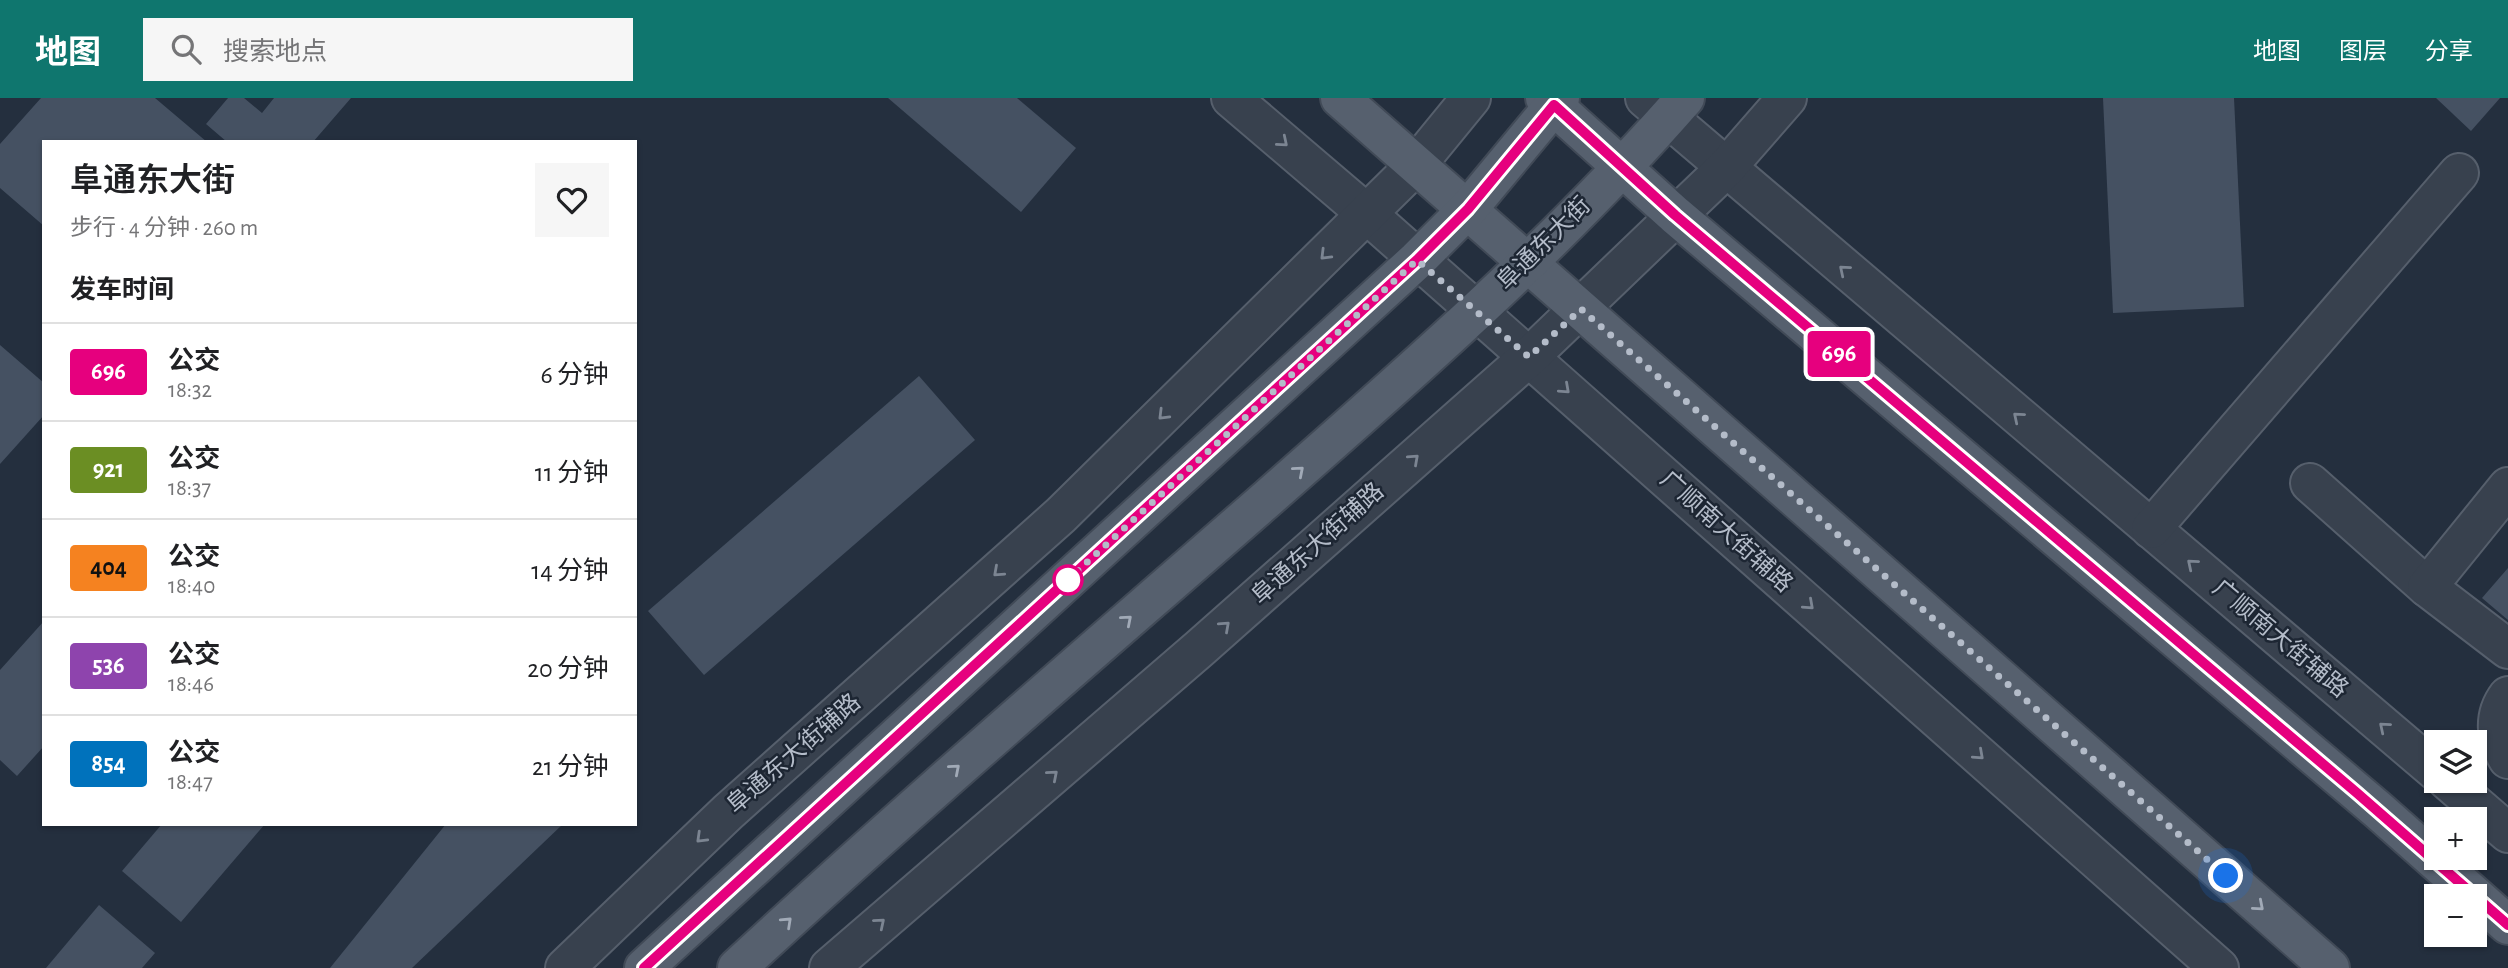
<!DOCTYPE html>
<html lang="zh">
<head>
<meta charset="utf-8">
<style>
	:root { --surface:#fff; --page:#f6f6f6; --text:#202124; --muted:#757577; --line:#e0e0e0; --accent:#0f766e }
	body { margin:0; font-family:"Alegreya Sans","Noto Sans SC",sans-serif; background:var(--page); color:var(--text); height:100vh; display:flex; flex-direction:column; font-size:26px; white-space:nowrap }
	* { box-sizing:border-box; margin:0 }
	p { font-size:23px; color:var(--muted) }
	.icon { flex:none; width:38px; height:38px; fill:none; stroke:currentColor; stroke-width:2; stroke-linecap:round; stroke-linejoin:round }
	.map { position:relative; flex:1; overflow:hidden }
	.side { position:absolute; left:42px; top:42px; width:595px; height:686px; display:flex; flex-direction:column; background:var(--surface); border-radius:0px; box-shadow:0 2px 5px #0004 }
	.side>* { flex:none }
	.badge { padding:0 14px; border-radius:5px; font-size:24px; line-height:46px }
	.buttons { position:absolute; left:2424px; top:632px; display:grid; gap:14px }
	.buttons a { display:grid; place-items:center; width:63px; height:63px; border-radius:0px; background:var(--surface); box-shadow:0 2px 5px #0004; font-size:35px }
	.you { position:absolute; width:35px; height:35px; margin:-18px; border:5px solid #fff; border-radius:50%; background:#1a73e8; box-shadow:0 0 0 10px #1a73e833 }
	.map>.badge { position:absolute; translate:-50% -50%; box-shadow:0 0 0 4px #fff }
	h2 { padding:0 28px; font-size:26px; line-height:63px }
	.round { display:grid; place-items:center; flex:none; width:74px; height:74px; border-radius:0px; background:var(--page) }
	.head { display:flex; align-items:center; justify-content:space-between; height:119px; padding:0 28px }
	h1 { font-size:33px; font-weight:600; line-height:52px }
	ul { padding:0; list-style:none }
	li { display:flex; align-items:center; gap:21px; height:98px; padding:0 28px; border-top:2px solid var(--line) }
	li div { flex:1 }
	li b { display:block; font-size:26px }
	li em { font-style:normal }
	li .badge { min-width:77px; font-weight:700; text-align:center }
	header { display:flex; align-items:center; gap:42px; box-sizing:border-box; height:98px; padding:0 35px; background:var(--accent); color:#fff }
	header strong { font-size:33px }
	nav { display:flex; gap:38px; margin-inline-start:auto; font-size:24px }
	.search { width:490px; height:63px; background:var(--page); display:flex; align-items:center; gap:18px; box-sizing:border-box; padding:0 24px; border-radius:0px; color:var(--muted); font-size:26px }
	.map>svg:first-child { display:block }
	.building { fill:#455162 }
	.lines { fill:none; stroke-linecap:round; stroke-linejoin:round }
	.minor-casing { stroke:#565f6c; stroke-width:42 }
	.major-casing { stroke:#414a57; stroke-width:42 }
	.minor { stroke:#38414e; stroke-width:38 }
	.major { stroke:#56606e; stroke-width:38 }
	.oneway { stroke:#7c8592 }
	.oneway2 { stroke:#a1aab7 }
	.line-casing { stroke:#fff; stroke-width:16 }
	.line { stroke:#e6007e; stroke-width:10 }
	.walk { stroke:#b4bcc9; stroke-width:7; stroke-dasharray:0 12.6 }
	.stop-dot { fill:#fff; stroke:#e6007e; stroke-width:3.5 }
	.labels { text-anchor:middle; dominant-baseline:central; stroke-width:5; stroke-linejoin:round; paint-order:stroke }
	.street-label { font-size:24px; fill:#b4bcc9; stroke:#1d2633 }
</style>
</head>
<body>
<header>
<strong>地图</strong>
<div class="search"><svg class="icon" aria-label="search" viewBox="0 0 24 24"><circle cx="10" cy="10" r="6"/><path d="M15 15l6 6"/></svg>搜索地点</div>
<nav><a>地图</a><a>图层</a><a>分享</a></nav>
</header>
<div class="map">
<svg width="2508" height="870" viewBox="0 0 2508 870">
	<rect width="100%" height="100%" fill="#242f3e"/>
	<g class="building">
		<polygon points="41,0 155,0 207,44 44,44 44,128 0,90 0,46"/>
		<polygon points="228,0 244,0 262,15 274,0 351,0 313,44 227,44 206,26"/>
		<polygon points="888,0 1017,0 1076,50 1021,114"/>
		<polygon points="2103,0 2234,0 2244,209 2113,215"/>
		<polygon points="2436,0 2500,0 2471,33"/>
		<polygon points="0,247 44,285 44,317 0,366"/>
		<polygon points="919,278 975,342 704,577 648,513"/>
		<polygon points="2508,470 2508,522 2482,500"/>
		<polygon points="44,523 44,648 17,678 0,662 0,572"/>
		<polygon points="162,726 265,726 181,824 122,773"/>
		<polygon points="446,726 563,726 412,870 330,870"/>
		<polygon points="99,807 155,855 142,870 46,870"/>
	</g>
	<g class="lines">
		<defs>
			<g id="minor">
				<polyline points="1231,0 1367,116 2219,870"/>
				<polyline points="1645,0 2436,673"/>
				<polyline points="2310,385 2427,489"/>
				<polyline points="2508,389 2427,489 2508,551"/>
				<polyline points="2151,431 2459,75"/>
				<path d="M2508,598c-15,20 -12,43 0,63"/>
				<polyline points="2447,682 2508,735"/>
				<polyline points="565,870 728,714 1061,417 1417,66 1471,0"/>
				<polyline points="829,870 1199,551 1529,259 1725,71 1787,0"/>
			</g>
			<g id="major">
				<polyline points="1340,0 2330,870"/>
				<polyline points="1545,0 1675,117 2378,712 2508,827"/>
				<polyline points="644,870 1417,162 1468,111 1560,0"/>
				<path d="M737,870c171,-159 348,-310 523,-463 147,-129 296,-259 425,-407"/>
			</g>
		</defs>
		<use href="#minor" class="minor-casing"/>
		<use href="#major" class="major-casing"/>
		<use href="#minor" class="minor"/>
		<use href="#major" class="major"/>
	</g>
	<defs><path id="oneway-chevron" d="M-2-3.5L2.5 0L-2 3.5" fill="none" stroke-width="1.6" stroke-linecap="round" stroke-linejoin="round" transform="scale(1.75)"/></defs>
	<g class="oneway">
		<use href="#oneway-chevron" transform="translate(1283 44) rotate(40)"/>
		<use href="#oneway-chevron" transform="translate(1325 157) rotate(135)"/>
		<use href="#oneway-chevron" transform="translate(1844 172) rotate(-140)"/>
		<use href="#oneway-chevron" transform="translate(1565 291) rotate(42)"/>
		<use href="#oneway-chevron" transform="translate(1163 317) rotate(135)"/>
		<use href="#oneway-chevron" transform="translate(2018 319) rotate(-140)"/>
		<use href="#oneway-chevron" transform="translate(1414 361) rotate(-42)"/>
		<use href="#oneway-chevron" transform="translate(2192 466) rotate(-140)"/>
		<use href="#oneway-chevron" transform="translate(998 474) rotate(138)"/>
		<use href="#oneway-chevron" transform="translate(1809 507) rotate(42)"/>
		<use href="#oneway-chevron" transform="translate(1225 528) rotate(-42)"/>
		<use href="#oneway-chevron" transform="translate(2384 629) rotate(-140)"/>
		<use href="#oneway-chevron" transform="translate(1979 657) rotate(42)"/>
		<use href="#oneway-chevron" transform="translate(1053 677) rotate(-41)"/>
		<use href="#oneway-chevron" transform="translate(701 740) rotate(136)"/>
		<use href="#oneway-chevron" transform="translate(880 825) rotate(-40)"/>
	</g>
	<g class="oneway2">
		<use href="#oneway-chevron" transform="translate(1299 373) rotate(-41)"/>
		<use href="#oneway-chevron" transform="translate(1127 522) rotate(-41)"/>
		<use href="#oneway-chevron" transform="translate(955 671) rotate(-41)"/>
		<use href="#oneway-chevron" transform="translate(2259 808) rotate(41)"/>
		<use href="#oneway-chevron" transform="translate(787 824) rotate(-43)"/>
	</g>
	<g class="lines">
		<defs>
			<polyline id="line" points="644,870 1417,162 1468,111 1554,7 1675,117 2357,695 2508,827"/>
		</defs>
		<use href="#line" class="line-casing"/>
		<use href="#line" class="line"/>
		<polyline class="walk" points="1068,482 1059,490 1417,162 1529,259 1581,211 2226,778"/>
	</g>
	<circle class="stop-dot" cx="1068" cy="482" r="14"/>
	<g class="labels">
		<g class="street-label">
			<text transform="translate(1544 146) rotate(-45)">阜通东大街</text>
			<text transform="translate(1726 434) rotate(42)">广顺南大街辅路</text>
			<text transform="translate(1318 446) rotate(-42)">阜通东大街辅路</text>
			<text transform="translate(2280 541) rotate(40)">广顺南大街辅路</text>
			<text transform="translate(794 656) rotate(-41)">阜通东大街辅路</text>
		</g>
	</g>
</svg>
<div class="buttons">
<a><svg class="icon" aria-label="layers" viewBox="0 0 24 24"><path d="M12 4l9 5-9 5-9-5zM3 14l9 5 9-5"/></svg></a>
<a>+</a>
<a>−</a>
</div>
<div class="you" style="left:2226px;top:778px"></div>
<b class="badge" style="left:1839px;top:256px;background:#e6007e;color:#fff">696</b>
<section class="side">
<div class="head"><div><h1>阜通东大街</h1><p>步行 · 4 分钟 · 260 m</p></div><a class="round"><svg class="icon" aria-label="heart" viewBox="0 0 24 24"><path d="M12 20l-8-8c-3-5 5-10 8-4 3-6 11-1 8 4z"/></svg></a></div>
<h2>发车时间</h2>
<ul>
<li><span class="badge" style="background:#e6007e;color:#fff">696</span><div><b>公交</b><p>18:32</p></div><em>6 分钟</em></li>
<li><span class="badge" style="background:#6b8e23;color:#fff">921</span><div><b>公交</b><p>18:37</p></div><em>11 分钟</em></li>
<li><span class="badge" style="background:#f58220;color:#111">404</span><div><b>公交</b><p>18:40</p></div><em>14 分钟</em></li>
<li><span class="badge" style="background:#8e44ad;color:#fff">536</span><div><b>公交</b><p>18:46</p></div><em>20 分钟</em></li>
<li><span class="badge" style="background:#0072bc;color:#fff">854</span><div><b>公交</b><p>18:47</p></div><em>21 分钟</em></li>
</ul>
</section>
</div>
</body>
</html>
